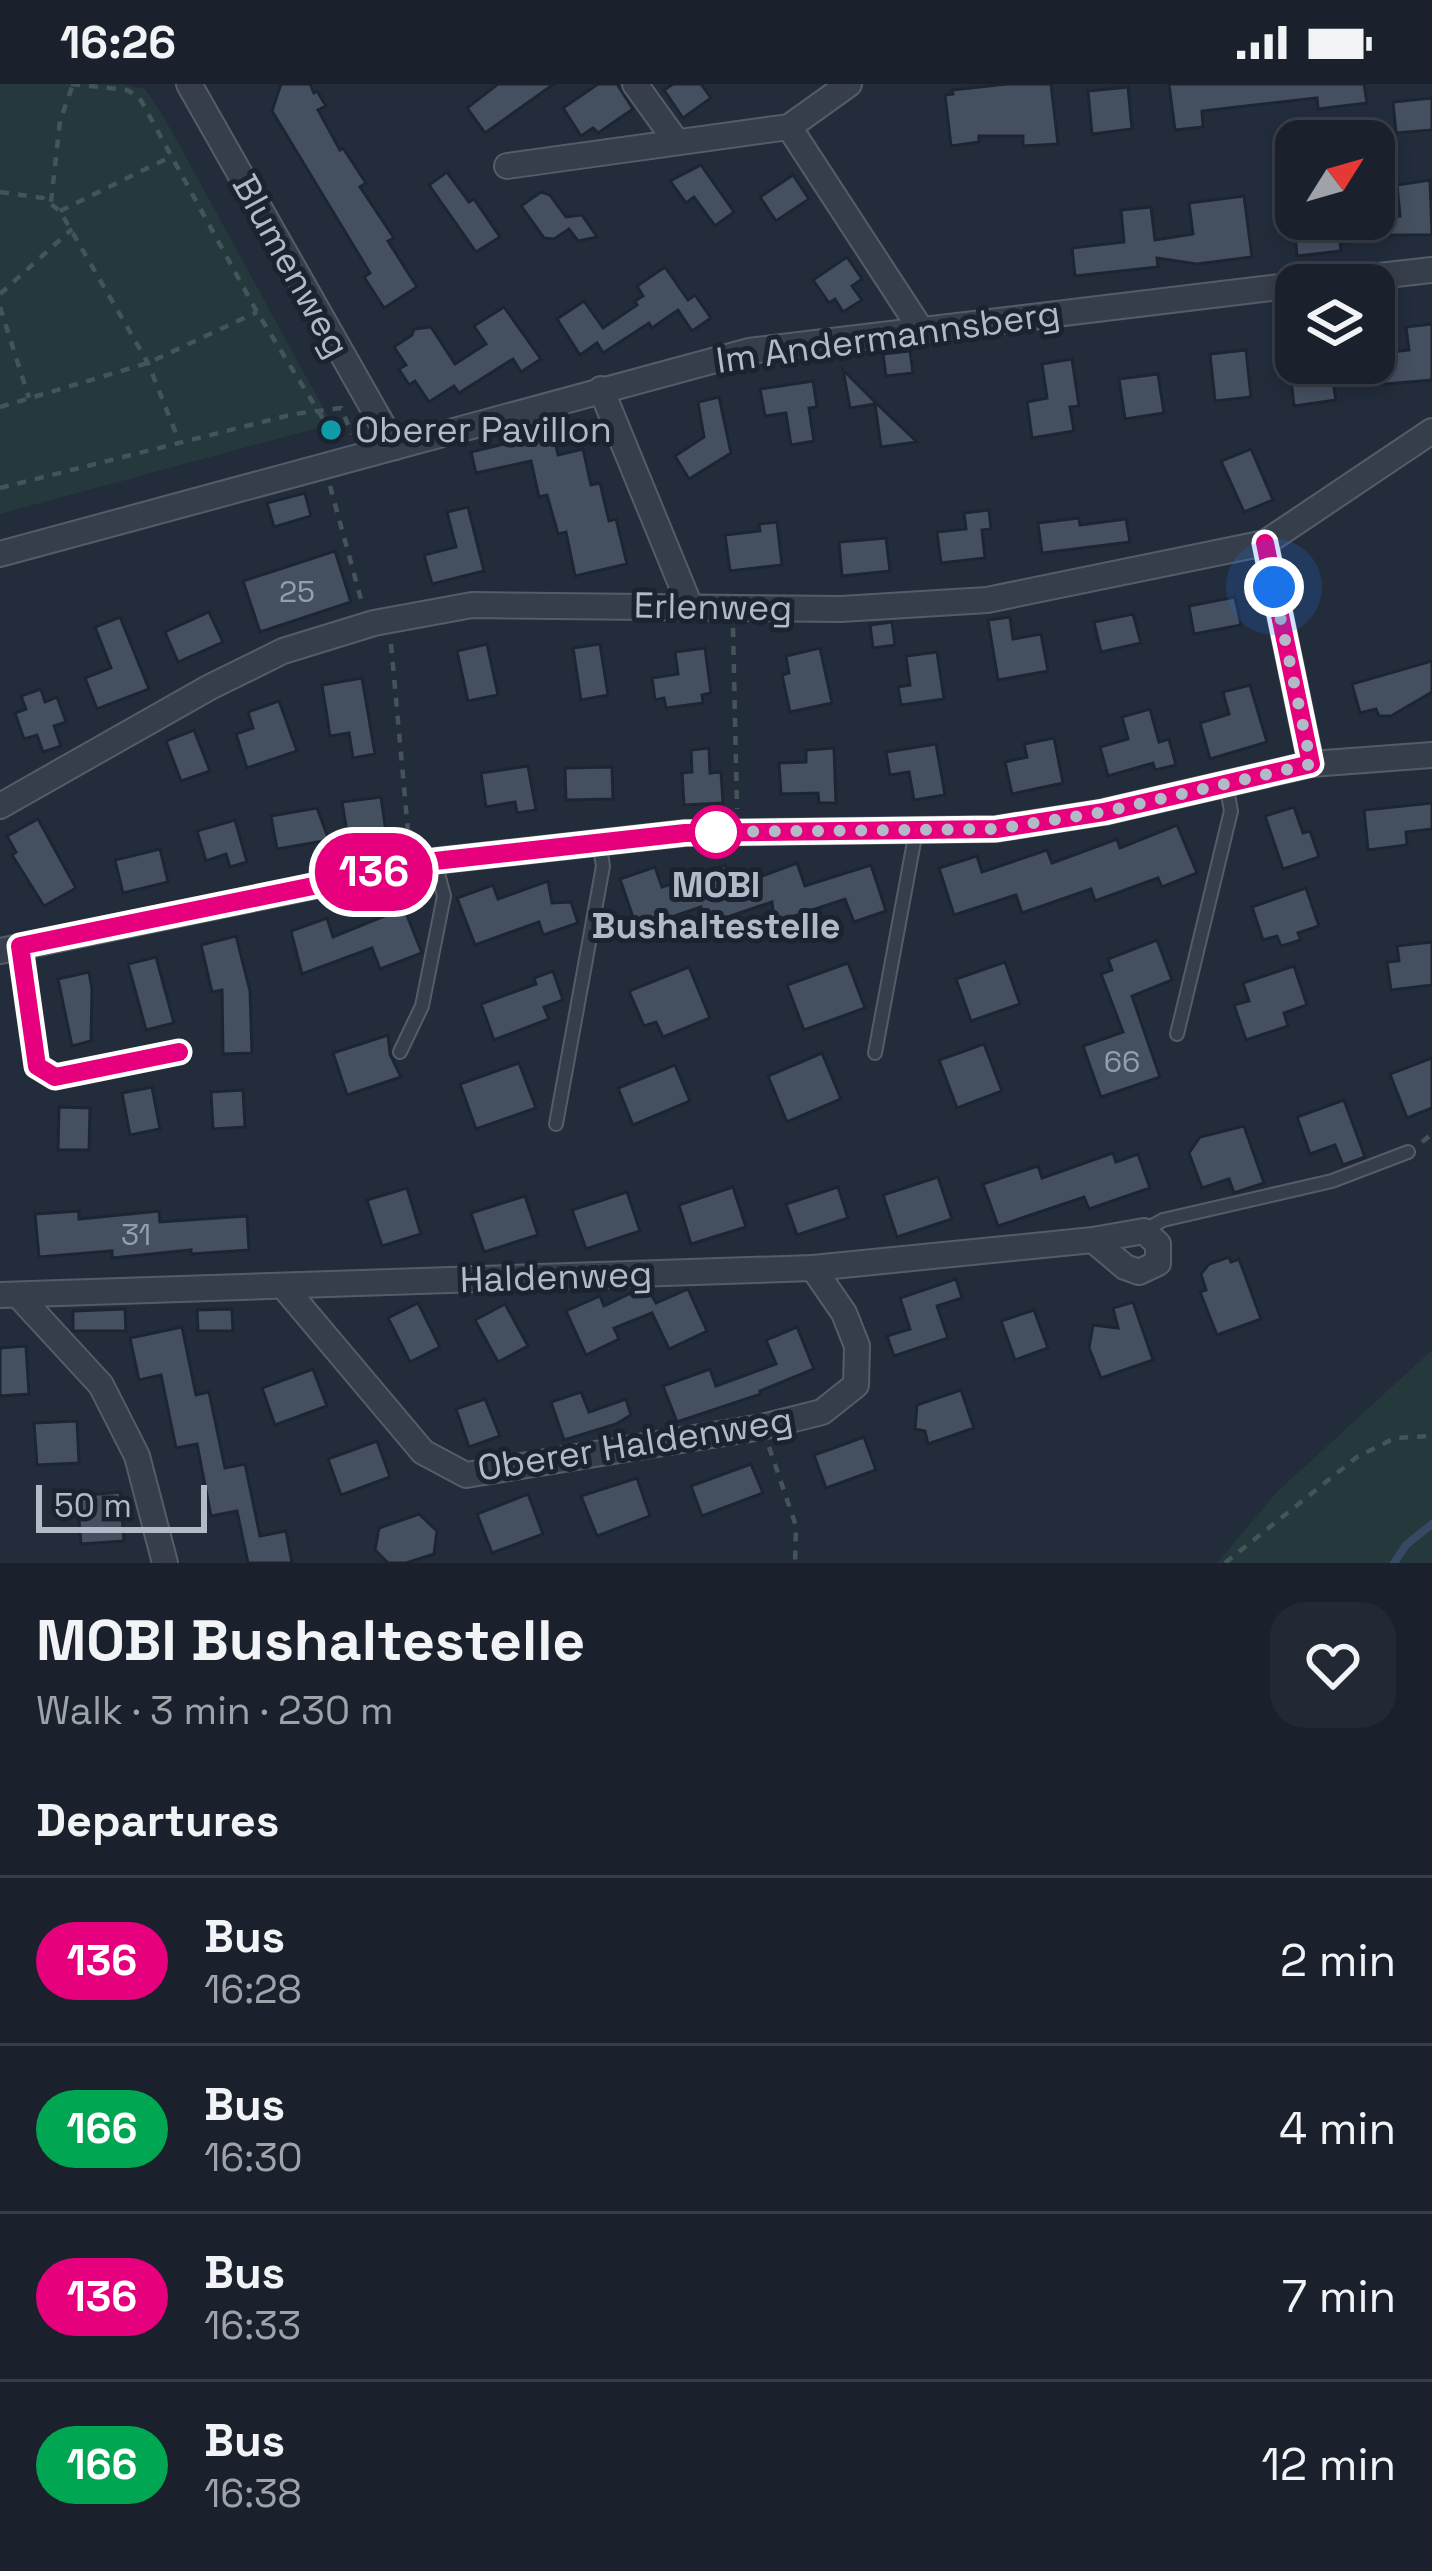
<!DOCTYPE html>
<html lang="en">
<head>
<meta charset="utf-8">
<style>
	:root { --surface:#1a212c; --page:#232934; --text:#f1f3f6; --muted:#9fa3a9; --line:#383e48 }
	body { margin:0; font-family:"Space Grotesk",sans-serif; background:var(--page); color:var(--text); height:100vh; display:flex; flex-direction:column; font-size:45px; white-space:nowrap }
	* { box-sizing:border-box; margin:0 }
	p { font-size:39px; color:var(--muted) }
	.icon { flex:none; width:66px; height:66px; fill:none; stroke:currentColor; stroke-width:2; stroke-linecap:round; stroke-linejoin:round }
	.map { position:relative; height:1479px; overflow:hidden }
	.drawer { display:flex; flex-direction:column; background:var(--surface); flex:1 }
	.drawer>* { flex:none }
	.badge { padding:0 24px; border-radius:39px; font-size:42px; line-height:78px }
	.needle { width:78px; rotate:53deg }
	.buttons { position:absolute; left:1275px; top:36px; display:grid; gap:24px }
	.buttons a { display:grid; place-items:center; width:120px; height:120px; border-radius:24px; background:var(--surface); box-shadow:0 6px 18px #0003,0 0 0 3px var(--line); font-size:60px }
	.scale { position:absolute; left:36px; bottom:30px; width:171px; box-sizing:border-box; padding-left:12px; border:6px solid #b2b9c7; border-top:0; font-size:33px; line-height:42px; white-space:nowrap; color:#b2b9c7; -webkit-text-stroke:9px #1c2330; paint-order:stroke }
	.you { position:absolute; width:60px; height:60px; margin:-30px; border:9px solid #fff; border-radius:50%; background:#1a73e8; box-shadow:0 0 0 18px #1a73e833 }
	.map>.badge { position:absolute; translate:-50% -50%; box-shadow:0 0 0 6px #fff }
	h2 { padding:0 36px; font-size:45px; line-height:108px }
	.round { display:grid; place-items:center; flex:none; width:126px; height:126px; border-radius:36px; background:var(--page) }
	.head { display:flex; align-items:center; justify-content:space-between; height:204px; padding:0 36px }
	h1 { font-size:57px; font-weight:700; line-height:90px }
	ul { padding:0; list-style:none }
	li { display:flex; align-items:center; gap:36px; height:168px; padding:0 36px; border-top:3px solid var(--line) }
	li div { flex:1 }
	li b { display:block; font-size:45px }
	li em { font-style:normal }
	li .badge { min-width:132px; font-weight:700; text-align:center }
	.status { display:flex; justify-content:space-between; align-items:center; height:84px; padding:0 60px; background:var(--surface); direction:ltr }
	.status svg { height:33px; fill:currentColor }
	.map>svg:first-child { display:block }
	.green { fill:#25383c }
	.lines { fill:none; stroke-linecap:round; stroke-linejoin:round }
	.stream { stroke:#384964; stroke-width:8 }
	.building { fill:#444f60; stroke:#1e2532; stroke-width:3 }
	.service-casing { stroke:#555c69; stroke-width:16 }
	.minor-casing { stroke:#555c69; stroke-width:28 }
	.path { stroke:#435559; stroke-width:4.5; stroke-dasharray:9 9; stroke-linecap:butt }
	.service { stroke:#373e4b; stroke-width:12 }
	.minor { stroke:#373e4b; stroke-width:24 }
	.line-casing { stroke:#fff; stroke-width:27 }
	.line { stroke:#e6007e; stroke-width:18 }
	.walk { stroke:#b2b9c7; stroke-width:12; stroke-dasharray:0 21.6 }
	.culture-dot { fill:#0f9aa8; stroke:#1c2330; stroke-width:4.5 }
	.stop-dot { fill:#fff; stroke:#e6007e; stroke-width:6 }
	.labels { text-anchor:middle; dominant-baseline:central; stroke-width:10; stroke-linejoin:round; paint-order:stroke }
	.number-label { font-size:30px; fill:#969ead }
	.street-label { font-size:36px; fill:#b2b9c7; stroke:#1c2330 }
	.poi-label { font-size:36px; fill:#b2b9c7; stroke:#1c2330; text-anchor:start }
	.stop-label { font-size:36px; font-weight:bold; fill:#b2b9c7; stroke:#1c2330 }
</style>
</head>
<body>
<div class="status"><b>16:26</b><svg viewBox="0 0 49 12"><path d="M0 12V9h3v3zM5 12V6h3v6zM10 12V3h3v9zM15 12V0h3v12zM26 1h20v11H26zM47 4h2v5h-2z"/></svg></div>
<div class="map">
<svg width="1432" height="1479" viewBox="0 0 1432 1479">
	<rect width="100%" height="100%" fill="#232c3b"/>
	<g class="green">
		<polygon points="0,0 121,0 145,5 165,35 332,340 0,430"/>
		<polygon points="1432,1266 1432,1479 1217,1479 1278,1407"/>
	</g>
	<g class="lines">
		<polyline class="stream" points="1394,1479 1406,1461 1432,1440"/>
	</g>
	<g class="building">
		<polygon points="281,0 310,0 314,9 317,7 326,22 318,26 340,66 343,64 366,99 360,103 394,154 388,157 417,203 384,224 364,193 370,189 272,27"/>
		<polygon points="498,0 554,0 485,49 467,24"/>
		<polygon points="598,0 617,0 633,25 598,49 593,44 581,52 563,24"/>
		<polygon points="673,0 701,0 711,14 683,34 664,6"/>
		<polygon points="1007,0 1051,0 1058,60 1023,62 1023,52 979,52 979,58 951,62 945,11 953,10 952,6"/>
		<polygon points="1169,0 1364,0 1367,19 1318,25 1317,14 1202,27 1203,43 1175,46"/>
		<polygon points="1128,3 1132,45 1092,50 1088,7"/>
		<polygon points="1432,14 1432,46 1396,49 1393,18"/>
		<polygon points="701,81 734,128 715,142 694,113 686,119 670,97"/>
		<polygon points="447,88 469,118 474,115 500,153 476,168 429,101"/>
		<polygon points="793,91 809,115 776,137 760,113"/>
		<polygon points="1430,96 1432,151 1389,151 1387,133 1400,132 1397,101"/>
		<polygon points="541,108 550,111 566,133 582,131 597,153 578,157 569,145 554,155 544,154 521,122"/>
		<polygon points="1244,112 1252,173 1197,180 1157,174 1158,183 1075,192 1072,164 1124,158 1121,126 1151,123 1155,156 1193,150 1189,119"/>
		<polygon points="1298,135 1347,135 1350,158 1340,159 1341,167 1297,172 1295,148 1299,147"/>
		<polygon points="847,173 862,195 852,202 862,216 843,228 835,215 829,219 813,196"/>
		<polygon points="665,183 688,216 695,211 711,234 692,247 678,226 652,244 649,239 603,269 597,259 580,271 557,235 584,217 603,244 637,221 635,217 643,212 637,202"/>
		<polygon points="504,223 541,275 521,288 513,275 459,309 454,302 429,318 415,297 409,301 399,285 406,281 394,263 412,251 414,245 431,243 455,280 486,260 474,242"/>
		<polygon points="1432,240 1432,296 1374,301 1374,270 1409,266 1406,243"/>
		<polygon points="1246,266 1251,313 1215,317 1210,270"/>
		<polygon points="910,267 913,289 886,292 883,270"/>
		<polygon points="1072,275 1079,322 1070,323 1074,347 1032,354 1027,318 1047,314 1042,280"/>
		<polygon points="1297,279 1330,279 1336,316 1294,322 1291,295 1299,294"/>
		<polygon points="843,286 874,317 917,358 881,363 875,320 850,324"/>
		<polygon points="1158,290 1164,329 1125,335 1119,295"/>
		<polygon points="813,297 817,323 809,324 814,357 791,361 786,329 765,332 760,305"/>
		<polygon points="719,313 731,369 689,395 675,372 704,353 698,318"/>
		<polygon points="553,348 558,371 583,365 591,401 600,399 609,437 616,435 627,480 575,492 566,448 558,450 547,411 539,413 531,377 476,389 471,368"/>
		<polygon points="1251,365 1273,416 1244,428 1221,377"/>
		<polygon points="305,409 311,432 274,443 267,419"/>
		<polygon points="468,423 484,487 432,500 424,471 456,463 447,428"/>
		<polygon points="989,426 991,445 982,446 985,474 941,479 937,448 966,445 964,429"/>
		<polygon points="1079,434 1080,441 1126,435 1130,458 1042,469 1038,439"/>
		<polygon points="777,438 782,481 730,487 725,451 760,447 759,440"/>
		<polygon points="886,454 890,487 842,492 839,458"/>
		<polygon points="335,467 351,518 260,548 243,497"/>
		<polygon points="1235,513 1241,541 1194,550 1189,522"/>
		<polygon points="209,528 223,558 178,578 165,548"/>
		<polygon points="1133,530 1141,559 1101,568 1094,538"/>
		<polygon points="120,533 149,605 97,625 85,594 111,584 95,543"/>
		<polygon points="1010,533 1013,555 1041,550 1048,587 998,596 988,536"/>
		<polygon points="892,538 895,561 873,564 870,541"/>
		<polygon points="487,560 498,611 468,617 457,567"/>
		<polygon points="600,560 608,611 581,616 573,564"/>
		<polygon points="705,564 711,609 702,611 703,619 666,624 664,614 655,616 652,594 678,590 675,568"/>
		<polygon points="820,564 832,619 790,628 782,591 789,589 786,572"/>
		<polygon points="937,568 944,615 901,621 898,603 910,601 906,572"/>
		<polygon points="1432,577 1432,608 1391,632 1379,632 1376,625 1360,629 1352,600"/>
		<polygon points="362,594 375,670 353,674 349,649 330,652 322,601"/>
		<polygon points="1250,601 1267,658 1210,675 1200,639 1229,630 1223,608"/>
		<polygon points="41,605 45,618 57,613 66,638 54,642 61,662 43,668 37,651 24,655 15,629 26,625 21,612"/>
		<polygon points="279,617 297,667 247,684 236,650 253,644 248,628"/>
		<polygon points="1150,625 1159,658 1169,655 1176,681 1155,686 1153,679 1108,692 1100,663 1128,655 1122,633"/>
		<polygon points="194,646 210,687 181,697 166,657"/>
		<polygon points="1054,654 1063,699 1012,710 1005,678 1027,673 1024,660"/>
		<polygon points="936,660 945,711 914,716 909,688 890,691 886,668"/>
		<polygon points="709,664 710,689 721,688 723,719 684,721 682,689 692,688 691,666"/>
		<polygon points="834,664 836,719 819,719 818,709 781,710 779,679 806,678 806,666"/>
		<polygon points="528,682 536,726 517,729 515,718 486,723 481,689"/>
		<polygon points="612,683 613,715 566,716 565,684"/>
		<polygon points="381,713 387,755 349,760 342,718"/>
		<polygon points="1432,719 1432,745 1406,748 1407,761 1368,766 1364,726"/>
		<polygon points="1294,723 1303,749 1310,747 1319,773 1283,785 1265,732"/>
		<polygon points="317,724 329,756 277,765 271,732"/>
		<polygon points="38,735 76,804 44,822 12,771 16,768 7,752"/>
		<polygon points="235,736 247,778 230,783 226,770 206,777 197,747"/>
		<polygon points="1177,741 1197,789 1162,803 1158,794 1095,817 1091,805 1022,829 1016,811 954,831 939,784 977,772 982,788 1047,766 1052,779 1117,755 1120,764"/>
		<polygon points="160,765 168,798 123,809 115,776"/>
		<polygon points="797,779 805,802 871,781 886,827 854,838 845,815 791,833 785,840 774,834 772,818 707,840 701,823 637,845 620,795 655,783 662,803 725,781 733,803"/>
		<polygon points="548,797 552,819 571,818 578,839 543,851 539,838 475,861 457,814 493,801 498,815"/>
		<polygon points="1306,804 1319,842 1298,849 1301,856 1281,862 1277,852 1263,856 1252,823"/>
		<polygon points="404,824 422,869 380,885 372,864 302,890 291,847 327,834 333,853"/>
		<polygon points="236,852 250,907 252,969 223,970 222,906 212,908 201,861"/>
		<polygon points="1157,856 1172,896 1132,912 1160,993 1101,1013 1083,962 1123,948 1101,890 1112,886 1108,875"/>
		<polygon points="1432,858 1432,901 1391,906 1387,878 1399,877 1397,862"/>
		<polygon points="156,873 174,939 146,946 128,880"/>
		<polygon points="1005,878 1020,920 971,937 956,895"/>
		<polygon points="848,879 865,924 804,946 787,901"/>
		<polygon points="1294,882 1307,921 1284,929 1288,942 1246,956 1234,921 1249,917 1243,899"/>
		<polygon points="689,883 710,934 663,953 656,938 644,942 629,907"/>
		<polygon points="553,887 563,916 544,923 549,935 494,956 481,920 536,900 534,894"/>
		<polygon points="89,888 92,905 91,957 72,962 58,895"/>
		<polygon points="388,951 390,970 401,993 347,1011 333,969"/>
		<polygon points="984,960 1002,1007 957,1024 939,976"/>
		<polygon points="822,969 841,1015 787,1038 768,992"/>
		<polygon points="1432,974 1432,1024 1407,1034 1390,990"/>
		<polygon points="519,979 536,1024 476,1045 460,1000"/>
		<polygon points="675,981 690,1017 633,1041 618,1004"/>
		<polygon points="152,1003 160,1045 130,1051 122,1009"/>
		<polygon points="243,1006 245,1043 213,1045 211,1008"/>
		<polygon points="1344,1016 1365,1073 1343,1081 1335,1061 1310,1070 1297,1033"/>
		<polygon points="59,1023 90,1024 89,1066 58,1066"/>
		<polygon points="1244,1042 1264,1099 1234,1109 1229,1095 1202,1104 1189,1069 1200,1053"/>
		<polygon points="1113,1069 1116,1078 1138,1070 1150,1104 1089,1125 1084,1113 998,1142 983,1100 1038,1082 1042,1094"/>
		<polygon points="938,1093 952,1135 897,1153 883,1111"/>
		<polygon points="733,1103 746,1143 691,1160 679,1121"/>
		<polygon points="838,1103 848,1134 797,1151 786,1120"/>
		<polygon points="407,1104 421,1150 382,1162 367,1116"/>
		<polygon points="627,1108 640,1147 586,1165 572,1126"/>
		<polygon points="525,1112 538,1151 484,1168 471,1129"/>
		<polygon points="79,1127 79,1135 159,1127 160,1138 247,1132 249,1166 191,1170 191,1166 112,1174 112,1167 39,1173 35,1130"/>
		<polygon points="1229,1173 1231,1178 1239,1175 1261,1235 1217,1251 1200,1208 1206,1206 1201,1190 1209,1180"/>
		<polygon points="956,1195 962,1214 937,1222 948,1254 894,1272 887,1252 910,1245 900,1214"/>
		<polygon points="688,1205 707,1247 669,1265 652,1229 614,1244 619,1255 586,1271 566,1227 600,1212 604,1222 637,1206 649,1206 656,1219"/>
		<polygon points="1133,1218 1153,1276 1101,1294 1089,1264 1093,1241 1118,1244 1113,1224"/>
		<polygon points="418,1219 440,1263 410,1278 388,1234"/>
		<polygon points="505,1220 528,1262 498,1278 475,1236"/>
		<polygon points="125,1225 126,1247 73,1247 73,1227"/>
		<polygon points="232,1225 233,1247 198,1247 197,1226"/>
		<polygon points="1034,1226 1048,1264 1015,1276 1001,1237"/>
		<polygon points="182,1243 196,1311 209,1308 225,1384 245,1380 260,1452 286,1447 292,1479 248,1479 237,1427 211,1432 197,1360 176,1364 161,1291 139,1296 130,1254"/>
		<polygon points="797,1243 814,1285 760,1307 761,1310 677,1338 663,1302 710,1285 716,1302 776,1280 766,1256"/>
		<polygon points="26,1262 29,1310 0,1312 0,1264"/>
		<polygon points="313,1285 327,1322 275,1341 262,1304"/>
		<polygon points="961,1306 974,1344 928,1360 925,1347 915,1345 917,1321"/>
		<polygon points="581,1308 589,1328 626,1315 631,1331 616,1340 564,1356 551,1318"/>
		<polygon points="485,1315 500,1352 469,1363 456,1325"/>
		<polygon points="77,1337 79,1379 37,1381 34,1339"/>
		<polygon points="864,1353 876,1386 826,1404 814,1371"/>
		<polygon points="377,1357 390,1393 341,1411 328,1375"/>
		<polygon points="751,1380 763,1409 702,1432 691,1402"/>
		<polygon points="637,1394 650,1432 597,1452 581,1412"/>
		<polygon points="120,1408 124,1457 81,1460 77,1412"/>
		<polygon points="528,1410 543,1450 492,1469 477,1430"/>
		<polygon points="419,1430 437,1447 434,1470 406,1479 388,1479 375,1466 379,1444"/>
	</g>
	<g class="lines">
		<defs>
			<g id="service">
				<polyline points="20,864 37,982 55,993 180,968"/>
				<polyline points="1177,950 1231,727 1226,700"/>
				<polyline points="400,968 422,922 444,812 435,778"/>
				<polyline points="875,969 916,747"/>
				<polyline points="556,1040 603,782 599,758"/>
				<polyline points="1145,1146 1163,1136 1332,1097 1408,1068"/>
			</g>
			<g id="minor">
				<polyline points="189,0 395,363"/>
				<polyline points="635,0 676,57"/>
				<polyline points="789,43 920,244"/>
				<polyline points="507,82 789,43 849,0"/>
				<polyline points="1299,201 1432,186"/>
				<polyline points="601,305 690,522"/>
				<polyline points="0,470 749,267 1296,201"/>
				<polyline points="1311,680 1432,671"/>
				<polyline points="0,722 210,603 283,567 374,539 472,521 841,525 987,516 1265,459 1432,347"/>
				<polyline points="0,867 435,777 685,749 996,745 1104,728 1311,680 1265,459"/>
				<polyline points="284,1203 423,1368 466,1391 762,1343 822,1328 856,1301 857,1262 844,1229 813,1184"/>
				<polyline points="0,1211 813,1184 1093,1156 1144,1147 1158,1160 1158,1179 1139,1188 1125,1183 1093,1156"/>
				<polyline points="19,1212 101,1301 137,1372 165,1479"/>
			</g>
		</defs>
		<use href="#service" class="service-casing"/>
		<use href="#minor" class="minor-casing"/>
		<g class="path">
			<polyline points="71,0 127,6 139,13 257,228 325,338"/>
			<polyline points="0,108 43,114 60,127 148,279 179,357"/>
			<polyline points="51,118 60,37 73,0"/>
			<polyline points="60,127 168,74"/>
			<polyline points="0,210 72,145"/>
			<polyline points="0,223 29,314"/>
			<polyline points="0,323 148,279 257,228"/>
			<polyline points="330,402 362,519"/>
			<polyline points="0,404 294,330 341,324 352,350"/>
			<polyline points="733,544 737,725"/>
			<polyline points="391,560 409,758"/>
			<polyline points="1422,1058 1432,1050"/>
			<polyline points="769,1363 796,1442 795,1479"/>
			<polyline points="1225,1479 1357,1373 1395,1354 1432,1352"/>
		</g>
		<use href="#service" class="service"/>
		<use href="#minor" class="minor"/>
	</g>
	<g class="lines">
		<defs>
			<polyline id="line" points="179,968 55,993 37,982 20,862 435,777 685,749 996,745 1104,728 1311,680 1265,459"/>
		</defs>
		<use href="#line" class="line-casing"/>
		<use href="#line" class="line"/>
		<polyline class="walk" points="716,748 713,748 996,745 1104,728 1311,680 1274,503"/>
	</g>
	<circle class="culture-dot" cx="331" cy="346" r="12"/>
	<circle class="stop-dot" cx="716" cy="748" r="24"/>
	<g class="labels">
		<g class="number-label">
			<text x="297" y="507">25</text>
			<text x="1122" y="977">66</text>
			<text x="136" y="1150">31</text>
		</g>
		<g class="street-label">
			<text transform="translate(291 182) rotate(61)">Blumenweg</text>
			<text transform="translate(888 253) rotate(-8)">Im Andermannsberg</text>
			<text transform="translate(713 523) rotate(1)">Erlenweg</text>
			<text transform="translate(556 1193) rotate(-2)">Haldenweg</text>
			<text transform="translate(635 1360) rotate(-9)">Oberer Haldenweg</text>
		</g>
		<g class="poi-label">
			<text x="355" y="346">Oberer Pavillon</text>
		</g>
		<g class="stop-label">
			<text x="716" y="801">MOBI<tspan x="716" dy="41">Bushaltestelle</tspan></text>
		</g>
	</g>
</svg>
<div class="buttons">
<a><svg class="needle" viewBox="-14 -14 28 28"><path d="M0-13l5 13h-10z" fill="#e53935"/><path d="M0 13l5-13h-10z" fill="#9fa3a9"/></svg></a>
<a><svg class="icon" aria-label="layers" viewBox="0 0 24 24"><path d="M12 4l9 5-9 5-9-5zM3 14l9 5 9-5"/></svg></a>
</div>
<div class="scale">50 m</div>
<div class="you" style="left:1274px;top:503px"></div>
<b class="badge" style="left:374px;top:788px;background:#e6007e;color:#fff">136</b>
</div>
<section class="drawer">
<div class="head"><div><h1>MOBI Bushaltestelle</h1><p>Walk · 3 min · 230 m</p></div><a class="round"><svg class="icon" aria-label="heart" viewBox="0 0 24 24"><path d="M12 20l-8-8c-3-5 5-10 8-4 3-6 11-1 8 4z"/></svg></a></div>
<h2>Departures</h2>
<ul>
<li><span class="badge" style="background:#e6007e;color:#fff">136</span><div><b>Bus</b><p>16:28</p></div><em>2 min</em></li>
<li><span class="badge" style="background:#00a651;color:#fff">166</span><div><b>Bus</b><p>16:30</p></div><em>4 min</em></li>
<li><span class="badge" style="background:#e6007e;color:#fff">136</span><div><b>Bus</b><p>16:33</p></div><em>7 min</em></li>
<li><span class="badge" style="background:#00a651;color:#fff">166</span><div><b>Bus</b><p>16:38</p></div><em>12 min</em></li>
</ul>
</section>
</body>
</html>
